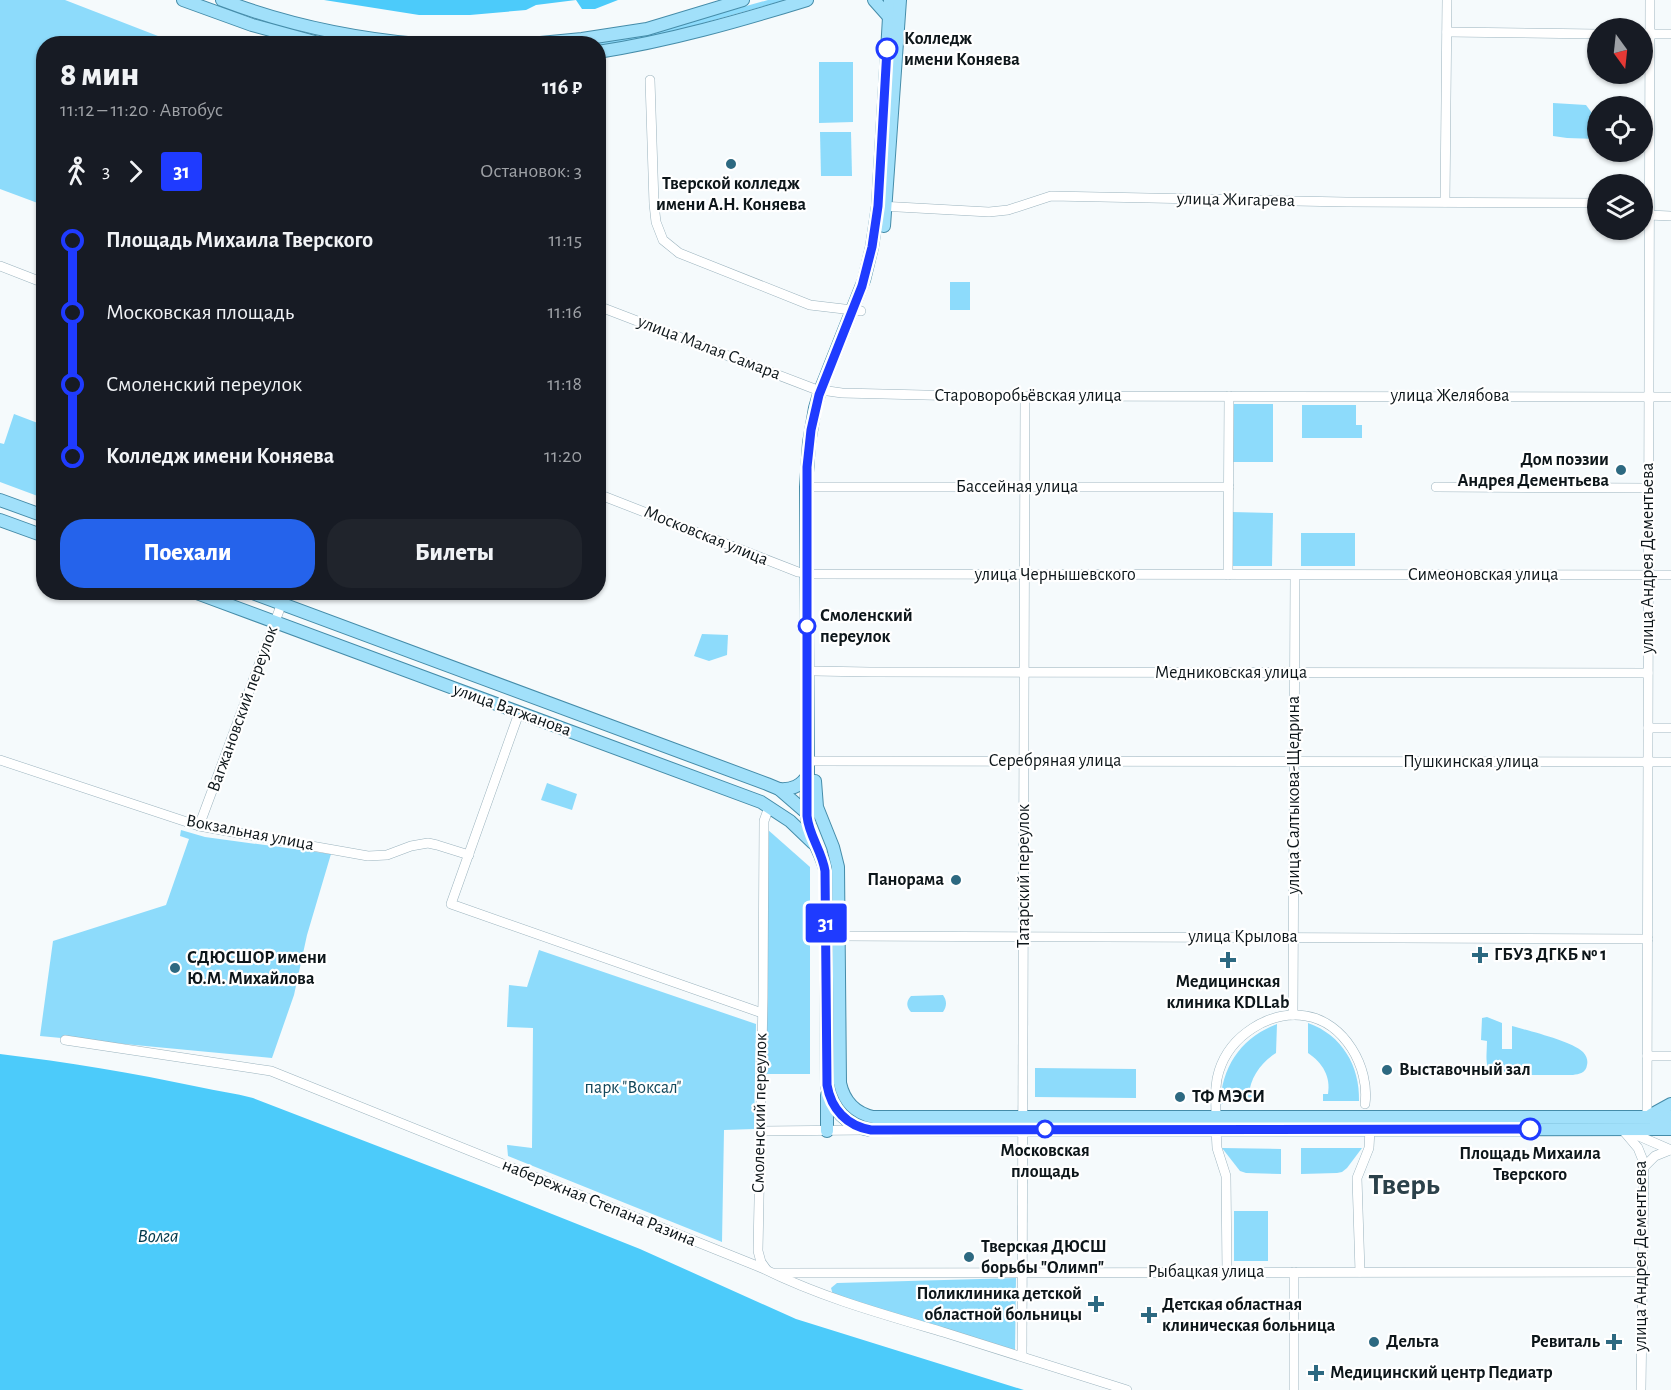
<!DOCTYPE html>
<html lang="ru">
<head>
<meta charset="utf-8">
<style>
	:root { --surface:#171b24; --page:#20242c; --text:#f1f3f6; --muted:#9ea1a6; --accent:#2563eb }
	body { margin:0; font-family:"Alegreya Sans",sans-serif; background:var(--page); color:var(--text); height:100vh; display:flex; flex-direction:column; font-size:22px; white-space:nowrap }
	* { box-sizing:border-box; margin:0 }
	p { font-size:20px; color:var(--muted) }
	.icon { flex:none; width:33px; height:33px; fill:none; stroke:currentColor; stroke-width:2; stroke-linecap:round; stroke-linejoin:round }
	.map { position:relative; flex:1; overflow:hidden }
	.panel { position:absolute; left:36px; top:36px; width:570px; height:564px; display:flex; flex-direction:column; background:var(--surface); border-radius:24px; box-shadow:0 2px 4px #0004 }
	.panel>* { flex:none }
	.badge { padding:0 12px; border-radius:4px; font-size:21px; line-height:39px }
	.needle { width:39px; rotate:165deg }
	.controls { position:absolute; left:1587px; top:18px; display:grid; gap:12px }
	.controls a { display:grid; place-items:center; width:66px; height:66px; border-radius:50%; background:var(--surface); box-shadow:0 2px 4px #0004; font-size:30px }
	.map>.badge { position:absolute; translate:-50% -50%; box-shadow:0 0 0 3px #fff }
	.legs { display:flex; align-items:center; gap:9px; height:66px; padding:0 24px; font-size:20px }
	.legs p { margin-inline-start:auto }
	.overview { display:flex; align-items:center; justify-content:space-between; height:102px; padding:0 24px }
	h1 { font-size:33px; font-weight:800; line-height:45px }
	.cta { display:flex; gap:12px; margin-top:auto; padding:12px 24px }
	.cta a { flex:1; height:69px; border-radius:24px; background:var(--accent); color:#fff; font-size:24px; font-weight:800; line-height:69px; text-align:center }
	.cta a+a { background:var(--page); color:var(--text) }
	ul { padding:0 24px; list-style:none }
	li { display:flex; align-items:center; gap:21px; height:72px; font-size:22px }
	li i { display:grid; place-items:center; width:9px; height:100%; margin:0 8px; background:currentColor }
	li i::after { content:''; width:15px; height:15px; margin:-8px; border:4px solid; border-radius:50%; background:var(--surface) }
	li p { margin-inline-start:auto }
	li:first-child i { background:linear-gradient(#0000 50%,currentColor 0) }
	li:last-child i { background:linear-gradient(currentColor 50%,#0000 0) }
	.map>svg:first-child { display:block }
	.green { fill:#8ddbfb }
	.water { fill:#4ccbfa }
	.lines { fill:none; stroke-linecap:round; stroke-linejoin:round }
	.minor-casing { stroke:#9bb3be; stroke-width:10 }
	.major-casing { stroke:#458ca9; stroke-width:14 }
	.minor { stroke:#fff; stroke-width:9 }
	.major { stroke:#a1e0fa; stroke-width:12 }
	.line-1-casing { stroke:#fff; stroke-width:14 }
	.line-1 { stroke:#1f3bff; stroke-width:9 }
	.stop-1-dot { fill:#fff; stroke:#1f3bff; stroke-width:3 }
	.poi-dot { fill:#2d6981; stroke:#fff; stroke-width:2 }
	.labels { text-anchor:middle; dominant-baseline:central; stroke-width:4.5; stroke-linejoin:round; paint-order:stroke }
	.stop-label { font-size:18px; font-weight:bold; fill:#0d161a; stroke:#fff; text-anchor:start }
	.poi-label { font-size:18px; font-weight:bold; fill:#0d161a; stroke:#fff; text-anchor:start }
	.street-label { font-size:18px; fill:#0d161a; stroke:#fff }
	.park-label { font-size:18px; fill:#12475b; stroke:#fff }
	.water-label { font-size:20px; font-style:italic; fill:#00394c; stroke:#fff }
	.town-label { font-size:30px; font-weight:bold; fill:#2b414a; stroke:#fff }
</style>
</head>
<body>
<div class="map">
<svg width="1671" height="1390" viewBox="0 0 1671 1390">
	<rect width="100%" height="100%" fill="#f5fafc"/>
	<g class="green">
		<polygon points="0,0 65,0 176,43 44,44 43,205 0,189"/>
		<polygon points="768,0 785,0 650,38 599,46 598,44 585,44 650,33"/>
		<polygon points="819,62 853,62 853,122 819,123"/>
		<polygon points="1553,103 1586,105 1592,113 1592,125 1597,131 1597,139 1567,138 1553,136"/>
		<polygon points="820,132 851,132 852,176 821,176"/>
		<rect x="950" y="282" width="20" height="28"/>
		<polygon points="1230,404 1273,404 1273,462 1231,462"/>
		<polygon points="1302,405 1356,405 1356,425 1362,425 1362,438 1302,438"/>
		<polygon points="14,414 43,425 43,498 0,482 0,443 4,444"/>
		<polygon points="1232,512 1273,513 1272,566 1232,566"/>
		<rect x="1301" y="533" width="54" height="33"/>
		<polygon points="702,634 728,635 727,655 709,661 694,656"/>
		<polygon points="547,783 577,794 572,810 541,800"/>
		<polygon points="767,829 810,867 810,1074 767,1074"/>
		<polygon points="181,830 205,837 331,854 307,935 294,995 272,1058 40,1036 53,941 166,905 189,839 180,836"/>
		<polygon points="539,950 756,1024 754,1129 724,1130 722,1242 508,1156 507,1145 532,1148 533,1028 507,1027 509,985 527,987"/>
		<path d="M943,995c4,6 4,11 0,17h-32c-5,-5 -5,-11 0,-16z"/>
		<path d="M1487,1017l15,6v26h10v-23c17,5 59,15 71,26 4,4 5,9 4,13 -1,8 -8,9 -14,10h-81c-8,-9 -5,-22 -5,-34l-6,-1 1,-22z"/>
		<path d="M1308,1023c34,12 52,43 51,78h-36v-7h5c3,-17 -5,-31 -20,-41z"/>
		<path d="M1277,1024l-1,29c-15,9 -26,25 -27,42h10l1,6 -35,1 -5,3c2,-39 21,-67 57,-81z"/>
		<polygon points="1035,1068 1136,1069 1136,1098 1035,1097"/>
		<polygon points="1222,1148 1281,1149 1281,1174 1246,1173 1240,1171"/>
		<polygon points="1301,1148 1362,1148 1347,1168 1342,1172 1337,1173 1301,1174"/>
		<rect x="1234" y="1211" width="34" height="50"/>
		<polygon points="1016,1278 1015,1350 833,1295 831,1288 837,1283"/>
	</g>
	<g class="water">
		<polygon points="324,0 618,0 595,9 582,9 576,0 536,5 526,10 470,15 419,15"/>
		<path d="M0,1054c67,8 133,19 199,33 18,4 36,6 54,11l231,89 156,62 156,70 228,71h-1024z"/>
	</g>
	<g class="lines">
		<defs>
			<g id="minor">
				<polyline points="1447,32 1598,34"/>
				<polyline points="1643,34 1671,34"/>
				<polyline points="650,80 654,204 656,222 663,240 679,253 810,305 861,311"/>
				<polyline points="1445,202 1447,0"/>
				<polyline points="880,206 989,212 1008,210 1051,196 1346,202 1598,203"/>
				<polyline points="1648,215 1671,216"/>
				<polyline points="0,266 44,283"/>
				<polyline points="598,306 820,391"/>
				<polyline points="828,391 842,393 965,396 1671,397"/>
				<polyline points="806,487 1229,487"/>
				<polyline points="1436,487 1648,488"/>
				<polyline points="598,494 798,572 814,574 1671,575"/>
				<polyline points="1228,575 1229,396"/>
				<polyline points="814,671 870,672 1648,673"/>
				<polyline points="519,713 451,904 762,1013"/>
				<polyline points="1648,728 1671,728"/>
				<polyline points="0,760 199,826 368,856 387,855 411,846 428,843 437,845 469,855"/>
				<polyline points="815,761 1671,762"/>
				<polyline points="199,826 286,592"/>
				<polyline points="839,936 1648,939"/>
				<polyline points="1293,1015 1295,575"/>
				<path d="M65,1040l206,31 491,197c58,29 120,46 181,64 62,19 123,39 184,58"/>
				<polyline points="1647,1056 1671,1056"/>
				<path d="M1216,1117c0,-16 -2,-31 3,-46 11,-35 50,-61 87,-55 38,6 64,51 59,88"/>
				<polyline points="1647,1117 1650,0"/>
				<polyline points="1216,1129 1217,1148 1226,1176 1227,1272"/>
				<polyline points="1622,1129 1638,1148 1644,1163 1641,1390"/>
				<polyline points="1625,1130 1671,1150"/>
				<polyline points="760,1131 866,1130"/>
				<polyline points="1644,1167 1655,1156 1670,1150"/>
				<polyline points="766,1269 761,1262 758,1251 763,998 764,821 769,807"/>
				<polyline points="1360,1272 1357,1178 1369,1148 1370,1129"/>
				<polyline points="775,1273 1643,1272"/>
				<polyline points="1022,1356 1025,396"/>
				<polyline points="1294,1390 1294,1272"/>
			</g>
			<g id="major">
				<polyline points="183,0 252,25 322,44"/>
				<path d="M222,0c63,24 129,38 196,44"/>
				<polyline points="874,0 890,18"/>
				<path d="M890,0l-12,206 -6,41 -8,33 -44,111 -5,17 -6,35 -3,44 2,285c-1,20 -4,43 3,62 5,14 13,25 15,40l1,211c3,24 20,41 44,45l800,-1"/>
				<polyline points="530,44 582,39 647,29 743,0"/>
				<path d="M598,52c71,-11 141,-31 209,-52"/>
				<polyline points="884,226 900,0"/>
				<polyline points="0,500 44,516"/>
				<polyline points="0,520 44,536"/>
				<polyline points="194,592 761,802 790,821 813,843"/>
				<polyline points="250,592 767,784 779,789 809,815"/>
				<path d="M815,781l2,26 16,40 5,20 2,216c4,18 15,30 33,34h798"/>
				<path d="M779,789c13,1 22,-3 29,-14"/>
				<polyline points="827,1095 827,1131"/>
				<polyline points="1651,1115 1671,1104"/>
			</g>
		</defs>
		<use href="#minor" class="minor-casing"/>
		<use href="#major" class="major-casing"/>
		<use href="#minor" class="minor"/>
		<use href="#major" class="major"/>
	</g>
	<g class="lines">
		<defs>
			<path id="line-1" d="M887,49l-9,157 -6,41 -10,39 -43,109 -8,35 -4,37v349c2,20 15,35 18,55l2,214c4,24 20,41 44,45l659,-1"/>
		</defs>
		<use href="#line-1" class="line-1-casing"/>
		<use href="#line-1" class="line-1"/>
	</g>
	<g class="stop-1-dot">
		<circle cx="887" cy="49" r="10"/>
		<circle cx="807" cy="626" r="8"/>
		<circle cx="1045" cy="1129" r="8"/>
		<circle cx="1530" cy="1129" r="10"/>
	</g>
	<g class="poi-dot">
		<circle cx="731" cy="164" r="6"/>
		<circle cx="1621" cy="470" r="6"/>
		<circle cx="956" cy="880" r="6"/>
		<path d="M1477 946h6v6h6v6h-6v6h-6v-6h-6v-6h6z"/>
		<path d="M1225 951h6v6h6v6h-6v6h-6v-6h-6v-6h6z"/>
		<circle cx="175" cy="968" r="6"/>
		<circle cx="1387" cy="1070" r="6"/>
		<circle cx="1180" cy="1097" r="6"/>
		<circle cx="969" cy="1257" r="6"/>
		<path d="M1093 1295h6v6h6v6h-6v6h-6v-6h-6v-6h6z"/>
		<path d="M1146 1306h6v6h6v6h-6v6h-6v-6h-6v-6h6z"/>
		<circle cx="1374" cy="1342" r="6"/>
		<path d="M1611 1333h6v6h6v6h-6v6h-6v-6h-6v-6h6z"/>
		<path d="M1313 1364h6v6h6v6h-6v6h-6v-6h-6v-6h6z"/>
	</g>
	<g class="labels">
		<g class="stop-label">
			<text x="904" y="39">Колледж<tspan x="904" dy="21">имени Коняева</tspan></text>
			<text x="820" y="616">Смоленский<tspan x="820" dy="21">переулок</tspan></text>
			<text x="1045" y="1151" text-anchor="middle">Московская<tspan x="1045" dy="21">площадь</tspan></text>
			<text x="1530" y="1154" text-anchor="middle">Площадь Михаила<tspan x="1530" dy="21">Тверского</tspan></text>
		</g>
		<g class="poi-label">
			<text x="731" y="184" text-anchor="middle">Тверской колледж<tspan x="731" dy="21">имени А.Н. Коняева</tspan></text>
			<text x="1609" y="460" text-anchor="end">Дом поэзии<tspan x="1609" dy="21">Андрея Дементьева</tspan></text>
			<text x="944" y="880" text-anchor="end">Панорама</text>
			<text x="1494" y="955">ГБУЗ ДГКБ № 1</text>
			<text x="187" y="958">СДЮСШОР имени<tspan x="187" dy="21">Ю.М. Михайлова</tspan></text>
			<text x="1228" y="982" text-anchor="middle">Медицинская<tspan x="1228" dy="21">клиника KDLLab</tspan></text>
			<text x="1399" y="1070">Выставочный зал</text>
			<text x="1192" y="1097">ТФ МЭСИ</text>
			<text x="981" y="1247">Тверская ДЮСШ<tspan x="981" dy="21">борьбы "Олимп"</tspan></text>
			<text x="1082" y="1294" text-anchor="end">Поликлиника детской<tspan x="1082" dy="21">областной больницы</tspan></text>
			<text x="1162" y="1305">Детская областная<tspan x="1162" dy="21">клиническая больница</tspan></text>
			<text x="1386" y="1342">Дельта</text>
			<text x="1600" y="1342" text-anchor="end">Ревиталь</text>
			<text x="1330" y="1373">Медицинский центр Педиатр</text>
		</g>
		<g class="street-label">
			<text transform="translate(1236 200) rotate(1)">улица Жигарева</text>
			<text transform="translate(709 348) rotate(21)">улица Малая Самара</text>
			<text x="1028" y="396">Староворобьёвская улица</text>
			<text x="1450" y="396">улица Желябова</text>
			<text x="1017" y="487">Бассейная улица</text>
			<text transform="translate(706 536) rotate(22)">Московская улица</text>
			<text transform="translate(1648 558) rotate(-90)">улица Андрея Дементьева</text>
			<text x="1055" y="575">улица Чернышевского</text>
			<text x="1483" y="575">Симеоновская улица</text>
			<text x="1231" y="673">Медниковская улица</text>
			<text transform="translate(243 709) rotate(-70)">Вагжановский переулок</text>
			<text transform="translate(512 710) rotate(20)">улица Вагжанова</text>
			<text x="1055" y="761">Серебряная улица</text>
			<text x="1471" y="762">Пушкинская улица</text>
			<text transform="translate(1294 795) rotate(-90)">улица Салтыкова-Щедрина</text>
			<text transform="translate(250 833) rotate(11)">Вокзальная улица</text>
			<text transform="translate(1024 876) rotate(-90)">Татарский переулок</text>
			<text x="1243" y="937">улица Крылова</text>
			<text transform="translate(760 1113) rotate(-89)">Смоленский переулок</text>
			<text transform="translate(599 1203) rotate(22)">набережная Степана Разина</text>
			<text transform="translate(1641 1256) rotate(-90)">улица Андрея Дементьева</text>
			<text x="1206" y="1272">Рыбацкая улица</text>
		</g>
		<g class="park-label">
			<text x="633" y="1088">парк "Воксал"</text>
		</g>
		<g class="water-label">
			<text x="158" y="1236">Волга</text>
		</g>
		<g class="town-label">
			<text x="1404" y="1185">Тверь</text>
		</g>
	</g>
</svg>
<div class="controls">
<a><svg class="needle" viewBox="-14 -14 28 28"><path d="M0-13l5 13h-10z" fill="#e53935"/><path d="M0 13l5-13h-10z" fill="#9ea1a6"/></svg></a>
<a><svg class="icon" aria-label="locate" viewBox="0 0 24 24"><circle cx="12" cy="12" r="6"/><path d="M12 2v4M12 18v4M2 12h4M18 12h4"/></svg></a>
<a><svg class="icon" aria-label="layers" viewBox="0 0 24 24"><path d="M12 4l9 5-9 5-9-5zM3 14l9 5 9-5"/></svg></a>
</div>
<b class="badge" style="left:826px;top:923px;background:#1f3bff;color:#fff">31</b>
<section class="panel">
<div class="overview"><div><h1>8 мин</h1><p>11:12 – 11:20 · Автобус</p></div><b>116 ₽</b></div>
<div class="legs"><svg class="icon" aria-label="walk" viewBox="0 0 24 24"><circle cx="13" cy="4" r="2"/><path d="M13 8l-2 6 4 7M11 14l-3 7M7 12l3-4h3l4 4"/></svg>3<svg class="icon" aria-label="forward" viewBox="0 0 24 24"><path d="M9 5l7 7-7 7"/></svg><b class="badge" style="background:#1f3bff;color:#fff">31</b><p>Остановок: 3</p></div>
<ul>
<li><i style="color:#1f3bff"></i><b>Площадь Михаила Тверского</b><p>11:15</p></li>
<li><i style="color:#1f3bff"></i><span>Московская площадь</span><p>11:16</p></li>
<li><i style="color:#1f3bff"></i><span>Смоленский переулок</span><p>11:18</p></li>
<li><i style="color:#1f3bff"></i><b>Колледж имени Коняева</b><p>11:20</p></li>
</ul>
<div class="cta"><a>Поехали</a><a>Билеты</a></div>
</section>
</div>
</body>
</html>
